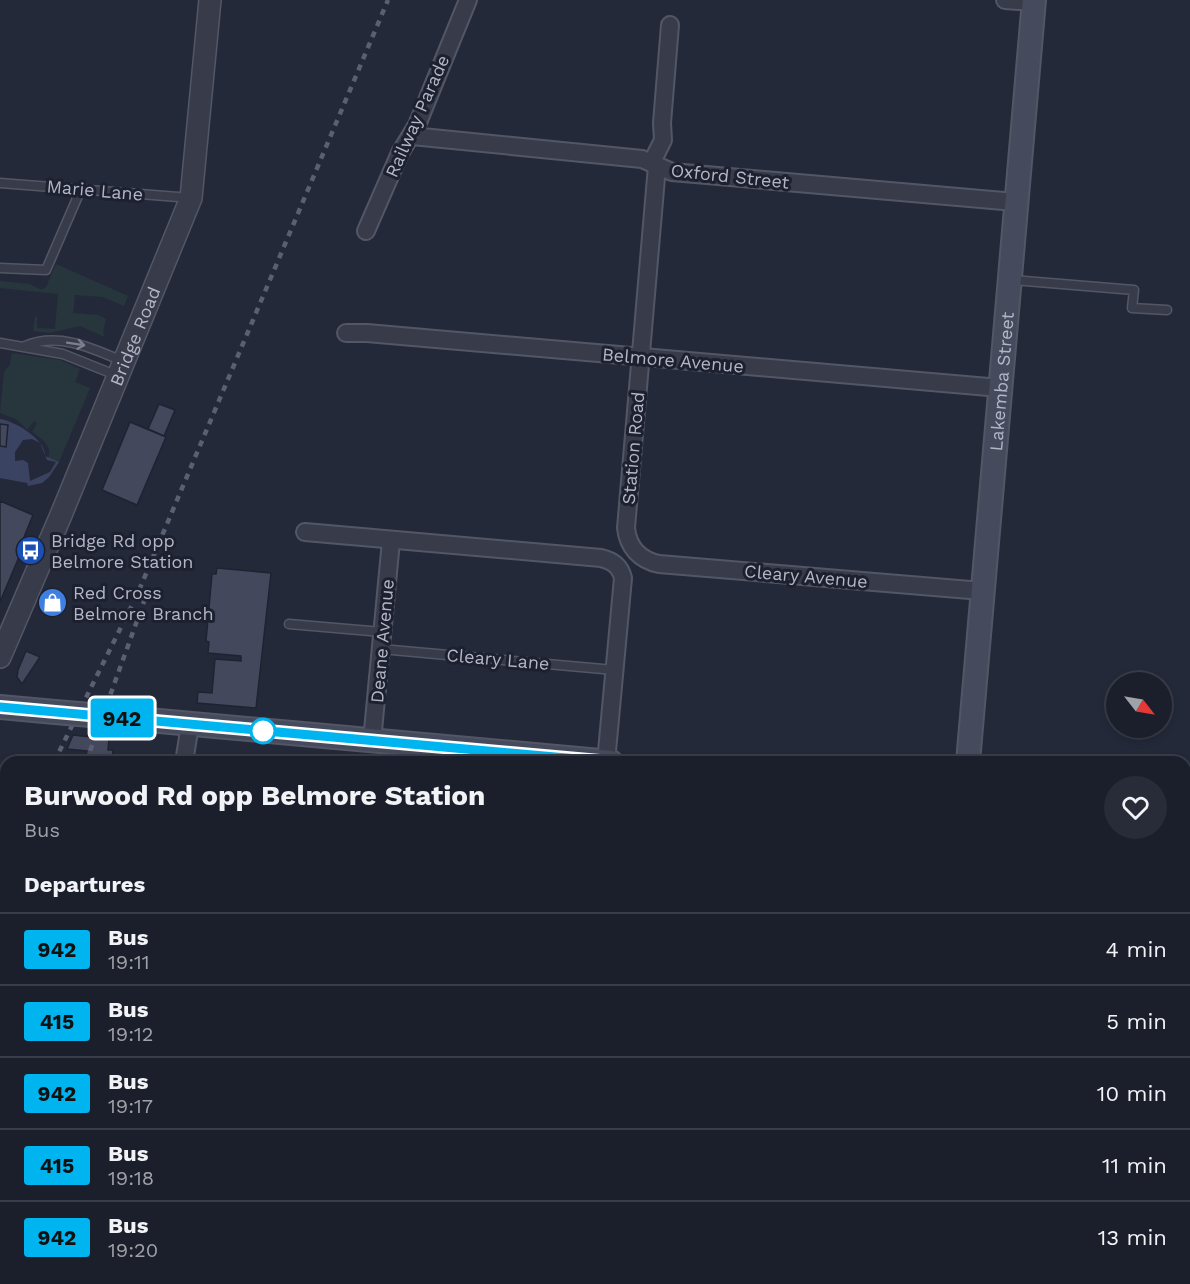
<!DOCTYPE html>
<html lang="en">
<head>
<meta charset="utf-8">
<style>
	:root { --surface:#1b1f2c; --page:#282c38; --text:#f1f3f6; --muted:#a0a2a9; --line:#393d48 }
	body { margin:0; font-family:"Work Sans",sans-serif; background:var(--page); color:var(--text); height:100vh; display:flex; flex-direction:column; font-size:22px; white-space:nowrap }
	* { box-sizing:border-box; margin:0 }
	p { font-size:20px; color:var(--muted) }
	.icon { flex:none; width:33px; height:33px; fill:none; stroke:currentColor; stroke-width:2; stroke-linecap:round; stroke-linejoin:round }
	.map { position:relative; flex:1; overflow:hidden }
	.panel { position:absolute; left:0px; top:756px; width:1191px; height:528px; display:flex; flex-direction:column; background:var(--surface); border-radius:18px 18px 0 0; box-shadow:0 3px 9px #0003,0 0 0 2px var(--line) }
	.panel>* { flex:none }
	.badge { padding:0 12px; border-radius:4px; font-size:21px; line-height:39px }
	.needle { width:39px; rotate:121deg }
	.controls { position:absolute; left:1106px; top:672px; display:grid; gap:12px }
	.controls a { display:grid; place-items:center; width:66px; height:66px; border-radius:50%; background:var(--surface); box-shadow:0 3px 9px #0003,0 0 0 2px var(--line); font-size:30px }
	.map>.badge { position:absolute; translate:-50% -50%; box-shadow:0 0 0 3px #fff }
	h2 { padding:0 24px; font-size:22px; line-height:54px }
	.round { display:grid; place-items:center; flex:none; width:63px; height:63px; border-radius:32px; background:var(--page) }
	.overview { display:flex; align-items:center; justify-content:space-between; height:102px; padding:0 24px }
	h1 { font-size:28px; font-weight:700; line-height:45px }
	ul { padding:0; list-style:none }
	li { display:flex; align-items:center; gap:18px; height:72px; padding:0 24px; border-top:2px solid var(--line) }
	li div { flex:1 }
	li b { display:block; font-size:22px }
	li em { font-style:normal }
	li .badge { min-width:66px; font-weight:700; text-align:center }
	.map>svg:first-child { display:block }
	.green { fill:#27363c }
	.water { fill:#3a4362; fill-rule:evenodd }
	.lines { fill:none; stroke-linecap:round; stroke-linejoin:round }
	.stream { stroke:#3a4362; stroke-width:4.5 }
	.building { fill:#43485c; stroke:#1f2331; stroke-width:1.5 }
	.service-casing { stroke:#535665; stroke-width:11 }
	.minor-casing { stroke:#535665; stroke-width:20 }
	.tertiary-casing { stroke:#535665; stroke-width:24 }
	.secondary-casing { stroke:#535665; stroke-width:26 }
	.service { stroke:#383c4a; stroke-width:8 }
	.minor { stroke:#383c4a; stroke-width:16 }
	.tertiary { stroke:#383c4a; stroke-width:21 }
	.secondary { stroke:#464a5d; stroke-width:22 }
	.rail { stroke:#5a5f71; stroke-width:4.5; stroke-dasharray:6 6; stroke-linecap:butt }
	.secondary-bridge-casing { stroke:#535665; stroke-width:26; stroke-linecap:butt }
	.secondary-bridge { stroke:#464a5d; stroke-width:22 }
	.oneway { stroke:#7c7f8e }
	.line-casing { stroke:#fff; stroke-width:14 }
	.line { stroke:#00b5ef; stroke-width:9 }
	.stop-dot { fill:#fff; stroke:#00b5ef; stroke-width:3 }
	.labels { text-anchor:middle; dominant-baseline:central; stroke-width:6; stroke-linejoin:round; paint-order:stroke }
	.street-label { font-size:18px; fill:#b3b6c6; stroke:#1d212f }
	.poi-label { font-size:18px; fill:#b3b6c6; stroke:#1d212f; text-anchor:start }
</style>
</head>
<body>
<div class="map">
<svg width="1190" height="1284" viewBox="0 0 1190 1284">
	<rect width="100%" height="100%" fill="#24293a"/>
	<g class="green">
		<polygon points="56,264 128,296 124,306 103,297 75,295 73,313 98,315 106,319 103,332 105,337 80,326 49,333 33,331 35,317 37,316 37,328 55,329 58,294 0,288 0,281 29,284 42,290 46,287"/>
		<path d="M12,353l48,7 20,9 -5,13 15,6 -31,74 -11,-4c5,-13 -6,-19 -16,-26l5,-9 -3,-2 -7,9 -9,-10 -18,-7 4,-41 6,-7z"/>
	</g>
	<path class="water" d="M0,419c15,2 46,21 45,37l14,6 -10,15 -7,6 -14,3 -1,-3 -27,-5v-32l6,1 2,-22 -8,-1zM32,439l8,4 7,17 9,2 -6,10 -20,9 -2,-18 -5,-3 -8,1v-9l8,-12z"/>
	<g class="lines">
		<polyline class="stream" points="1103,1278 1107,1284"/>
	</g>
	<g class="building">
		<polygon points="159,404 175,410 164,436 148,429"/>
		<polygon points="130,422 166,437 137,505 102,490"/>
		<polygon points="0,424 8,425 6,447 0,446"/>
		<polygon points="0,501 33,515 24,537 27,538 0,602"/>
		<polygon points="217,568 271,573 256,708 197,703 198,692 212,693 215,659 241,661 241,656 208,653 209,642 206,641 212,574 216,574"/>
		<polygon points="48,590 63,596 56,615 41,609"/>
		<polygon points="26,651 40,657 22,684 17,677 18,670"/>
		<polygon points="73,735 109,739 108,750 113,750 112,761 85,759 87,751 67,749"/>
		<polygon points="6,1043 6,1102 0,1099 0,1057"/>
	</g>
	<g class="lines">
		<defs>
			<g id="service">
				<polyline points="0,183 191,198"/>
				<polyline points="0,268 46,270 81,189"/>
				<polyline points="1012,280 1134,290 1132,308 1167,310"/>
				<polyline points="0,343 63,354 118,376"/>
				<path d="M25,346c33,-14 67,2 97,15"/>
				<polyline points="289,624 382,632"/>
				<polyline points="381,649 614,670"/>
			</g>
			<g id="minor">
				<polyline points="1005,0 1034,2"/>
				<polyline points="412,136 642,159 672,172 1015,202"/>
				<polyline points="652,162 663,140 662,123 670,25"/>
				<path d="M657,166l-31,362c2,19 14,32 33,36l323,27"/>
				<polyline points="366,231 400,153 417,125 468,0"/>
				<polyline points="346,333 367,333 1000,388"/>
				<path d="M305,532l296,26c12,3 19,8 22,20l-17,184"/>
				<polyline points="372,741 391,541"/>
				<polyline points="184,762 190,725"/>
				<polyline points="409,762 410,745"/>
				<polyline points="1185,1013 1190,1013"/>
				<polyline points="0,1205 6,1192"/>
				<polyline points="1185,1232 1190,1240"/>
				<polyline points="138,1284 138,1278"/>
				<polyline points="362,1284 363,1278"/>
			</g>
			<g id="tertiary">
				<path id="s1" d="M0,657l61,-142 130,-317 19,-198"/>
			</g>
			<g id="secondary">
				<polyline points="0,707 55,712"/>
				<polyline points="126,718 611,762"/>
				<path id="s2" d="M968,762l66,-762"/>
				<polyline points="1185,813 1190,814"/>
				<polyline points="936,1284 936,1278"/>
			</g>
		</defs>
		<use href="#service" class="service-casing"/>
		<use href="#minor" class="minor-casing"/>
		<use href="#tertiary" class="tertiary-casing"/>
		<use href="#secondary" class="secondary-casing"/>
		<use href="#service" class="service"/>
		<use href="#minor" class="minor"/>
		<use href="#tertiary" class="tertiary"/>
		<use href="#secondary" class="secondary"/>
		<g class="rail">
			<polyline points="54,762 137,595 388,0"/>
			<polyline points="86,762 146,596"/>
			<polyline points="0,898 6,880"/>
			<polyline points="0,949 6,937"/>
		</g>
		<defs>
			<polyline id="secondary-bridge" points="55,712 126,718"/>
		</defs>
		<use href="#secondary-bridge" class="secondary-bridge-casing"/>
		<use href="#secondary-bridge" class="secondary-bridge"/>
	</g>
	<defs><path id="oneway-shaft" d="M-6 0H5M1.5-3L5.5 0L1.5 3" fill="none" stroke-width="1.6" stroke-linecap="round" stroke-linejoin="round" transform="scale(1.5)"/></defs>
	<use class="oneway" href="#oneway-shaft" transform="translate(76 344) rotate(9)"/>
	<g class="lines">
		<defs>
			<polyline id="line" points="0,707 611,762"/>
		</defs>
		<use href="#line" class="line-casing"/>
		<use href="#line" class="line"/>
	</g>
	<defs>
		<symbol id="bus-disc" viewBox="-11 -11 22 22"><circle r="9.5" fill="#1a4fb4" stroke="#1d212f"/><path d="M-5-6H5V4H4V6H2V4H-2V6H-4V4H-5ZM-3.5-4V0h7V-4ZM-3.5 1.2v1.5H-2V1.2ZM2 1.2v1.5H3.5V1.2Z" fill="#fff"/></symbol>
		<symbol id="shop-disc" viewBox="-11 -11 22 22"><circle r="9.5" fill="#3f7fe0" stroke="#1d212f"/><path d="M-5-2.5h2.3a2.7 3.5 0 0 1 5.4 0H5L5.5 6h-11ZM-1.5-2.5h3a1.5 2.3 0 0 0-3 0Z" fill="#fff"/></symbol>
	</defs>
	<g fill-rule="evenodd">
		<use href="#bus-disc" x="14" y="534" width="33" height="33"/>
		<use href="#shop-disc" x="36" y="586" width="33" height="33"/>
	</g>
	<circle class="stop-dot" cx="263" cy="731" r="12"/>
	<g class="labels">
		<g class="street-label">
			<text transform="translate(417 116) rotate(-66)">Railway Parade</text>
			<text transform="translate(730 176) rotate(6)">Oxford Street</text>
			<text transform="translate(95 190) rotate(5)">Marie Lane</text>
			<text stroke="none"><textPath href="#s1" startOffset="348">Bridge Road</textPath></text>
			<text transform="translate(673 360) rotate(5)">Belmore Avenue</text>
			<text stroke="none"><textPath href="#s2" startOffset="382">Lakemba Street</textPath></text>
			<text transform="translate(633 448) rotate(-85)">Station Road</text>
			<text transform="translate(806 576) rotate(5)">Cleary Avenue</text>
			<text transform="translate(382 641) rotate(-85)">Deane Avenue</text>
			<text transform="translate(498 659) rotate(5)">Cleary Lane</text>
		</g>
		<g class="poi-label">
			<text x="51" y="540">Bridge Rd opp<tspan x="51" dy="21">Belmore Station</tspan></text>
			<text x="73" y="592">Red Cross<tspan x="73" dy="21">Belmore Branch</tspan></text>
		</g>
	</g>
</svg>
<div class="controls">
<a><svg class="needle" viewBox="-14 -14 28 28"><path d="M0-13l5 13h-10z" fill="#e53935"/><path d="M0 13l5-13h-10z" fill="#a0a2a9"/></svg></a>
</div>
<b class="badge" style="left:122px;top:718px;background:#00b5ef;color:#111">942</b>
<section class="panel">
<div class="overview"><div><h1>Burwood Rd opp Belmore Station</h1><p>Bus</p></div><a class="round"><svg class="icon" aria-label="heart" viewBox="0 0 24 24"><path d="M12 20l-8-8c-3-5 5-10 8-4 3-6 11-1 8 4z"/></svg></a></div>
<h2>Departures</h2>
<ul>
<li><span class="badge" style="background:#00b5ef;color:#111">942</span><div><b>Bus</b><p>19:11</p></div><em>4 min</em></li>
<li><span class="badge" style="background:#00b5ef;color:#111">415</span><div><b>Bus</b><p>19:12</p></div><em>5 min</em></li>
<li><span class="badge" style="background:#00b5ef;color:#111">942</span><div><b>Bus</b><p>19:17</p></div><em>10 min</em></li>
<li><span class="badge" style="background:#00b5ef;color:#111">415</span><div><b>Bus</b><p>19:18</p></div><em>11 min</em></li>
<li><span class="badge" style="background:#00b5ef;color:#111">942</span><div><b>Bus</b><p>19:20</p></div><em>13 min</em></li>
</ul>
</section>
</div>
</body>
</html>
